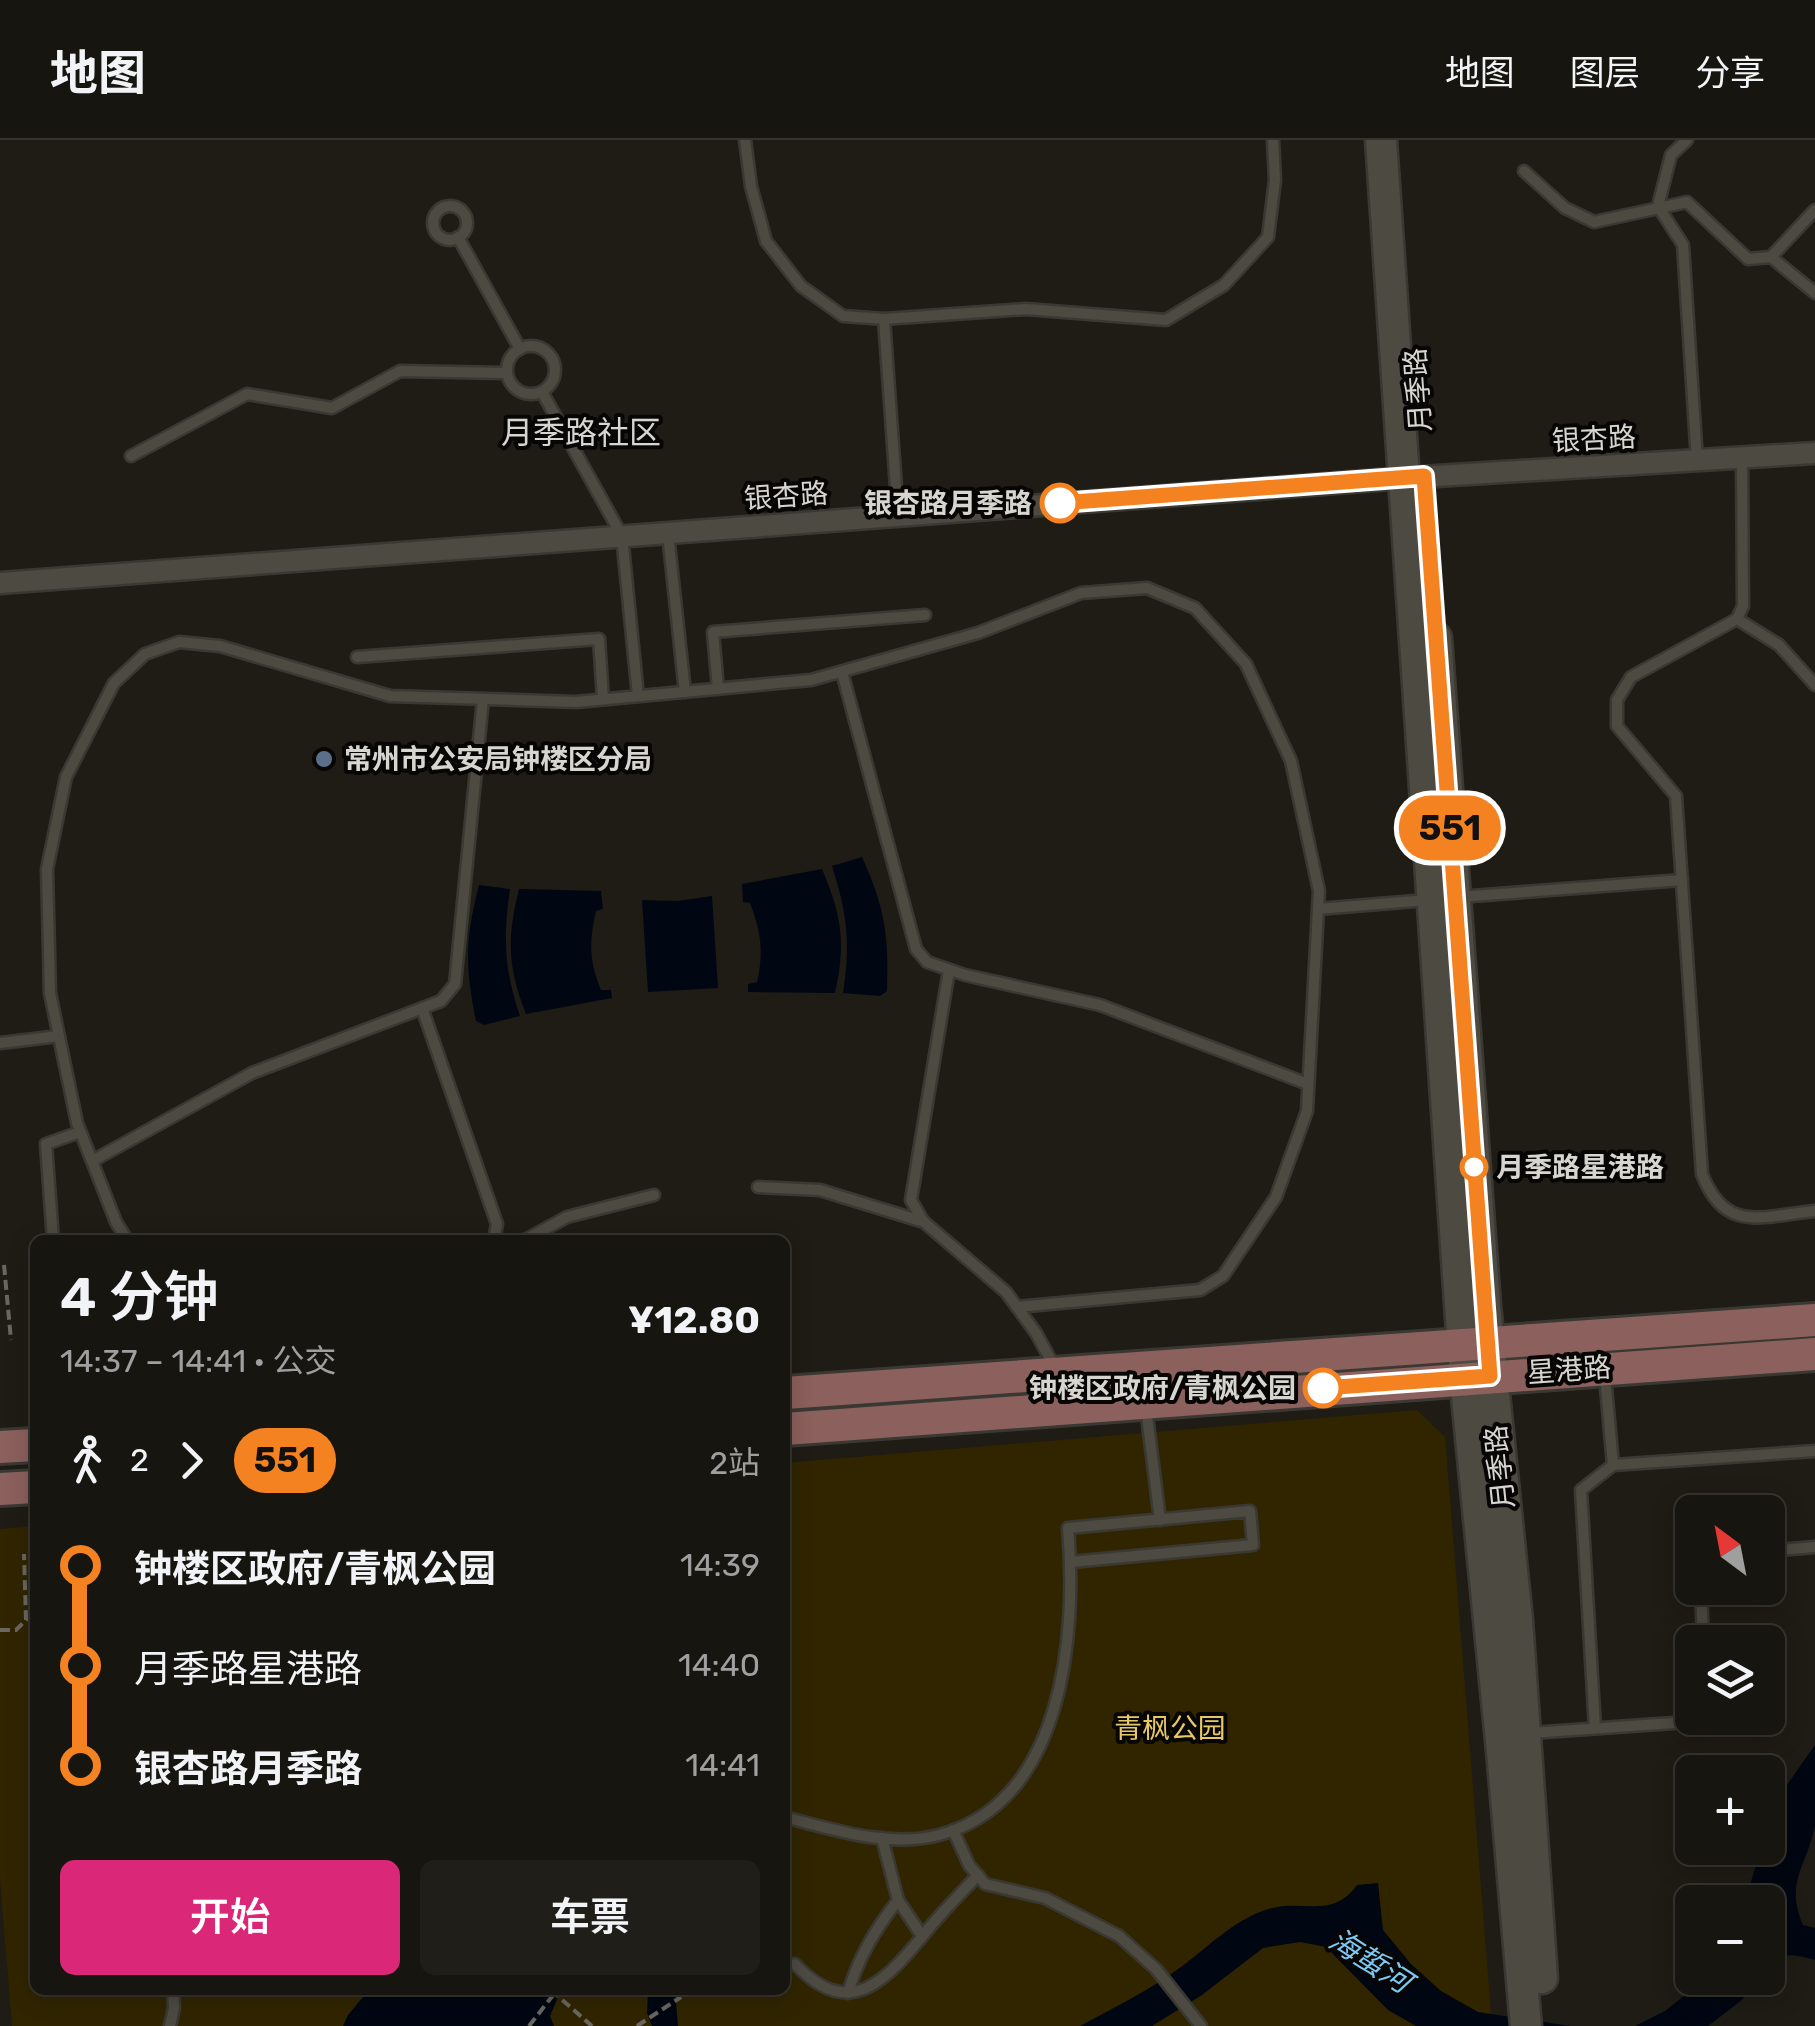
<!DOCTYPE html>
<html lang="zh">
<head>
<meta charset="utf-8">
<style>
	:root { --surface:#16150f; --page:#1f1e18; --text:#f1f3f6; --muted:#9e9f9e; --line:#35342f; --accent:#db2777 }
	body { margin:0; font-family:Rubik,"Noto Sans SC",sans-serif; background:var(--page); color:var(--text); height:100vh; display:flex; flex-direction:column; font-size:38px; white-space:nowrap }
	* { box-sizing:border-box; margin:0 }
	p { font-size:32px; color:var(--muted) }
	.icon { flex:none; width:55px; height:55px; fill:none; stroke:currentColor; stroke-width:2; stroke-linecap:round; stroke-linejoin:round }
	.map { position:relative; flex:1; overflow:hidden }
	.panel { position:absolute; left:30px; top:1095px; width:760px; height:760px; display:flex; flex-direction:column; background:var(--surface); border-radius:15px; box-shadow:0 5px 25px #0003,0 0 0 2px var(--line) }
	.panel>* { flex:none }
	.badge { padding:0 20px; border-radius:32px; font-size:35px; line-height:65px }
	.needle { width:65px; rotate:328deg }
	.controls { position:absolute; left:1675px; top:1355px; display:grid; gap:20px }
	.controls a { display:grid; place-items:center; width:110px; height:110px; border-radius:15px; background:var(--surface); box-shadow:0 5px 25px #0003,0 0 0 2px var(--line); font-size:50px }
	.map>.badge { position:absolute; translate:-50% -50%; box-shadow:0 0 0 5px #fff }
	.legs { display:flex; align-items:center; gap:15px; height:110px; padding:0 30px; font-size:32px }
	.legs p { margin-inline-start:auto }
	.headline { display:flex; align-items:center; justify-content:space-between; height:170px; padding:0 30px }
	h1 { font-size:55px; font-weight:600; line-height:75px }
	.button { display:flex; gap:20px; margin-top:auto; padding:20px 30px }
	.button a { flex:1; height:115px; border-radius:15px; background:var(--accent); color:#fff; font-size:40px; font-weight:600; line-height:115px; text-align:center }
	.button a+a { background:var(--page); color:var(--text) }
	ul { padding:0 30px; list-style:none }
	li { display:flex; align-items:center; gap:35px; height:100px; font-size:38px }
	li i { display:grid; place-items:center; width:15px; height:100%; margin:0 12px; background:currentColor }
	li i::after { content:''; width:25px; height:25px; margin:-12px; border:8px solid; border-radius:50%; background:var(--surface) }
	li p { margin-inline-start:auto }
	li:first-child i { background:linear-gradient(#0000 50%,currentColor 0) }
	li:last-child i { background:linear-gradient(currentColor 50%,#0000 0) }
	header { display:flex; align-items:center; gap:60px; box-sizing:border-box; height:140px; padding:0 50px; background:var(--surface); border-bottom:2px solid var(--line) }
	header strong { font-size:48px }
	nav { display:flex; gap:55px; margin-inline-start:auto; font-size:35px }
	.map>svg:first-child { display:block }
	.green { fill:#312500 }
	.water { fill:#000712 }
	.lines { fill:none; stroke-linecap:round; stroke-linejoin:round }
	.lane-casing { stroke:#3a3833; stroke-width:15 }
	.street-casing { stroke:#3a3833; stroke-width:25 }
	.secondary-casing { stroke:#3a3833; stroke-width:35 }
	.primary-casing { stroke:#3a3833; stroke-width:38 }
	.path { stroke:#696760; stroke-width:4; stroke-dasharray:10 5; stroke-linecap:butt }
	.lane { stroke:#4d4a41; stroke-width:10 }
	.street { stroke:#4d4a41; stroke-width:20 }
	.secondary { stroke:#4d4a41; stroke-width:30 }
	.primary { stroke:#8c605c; stroke-width:32 }
	.line-1-casing { stroke:#fff; stroke-width:22 }
	.line-1 { stroke:#f58220; stroke-width:15 }
	.stop-1-dot { fill:#fff; stroke:#f58220; stroke-width:5 }
	.service-dot { fill:#5c6f8a; stroke:#070604; stroke-width:4 }
	.labels { text-anchor:middle; dominant-baseline:central; stroke-width:8; stroke-linejoin:round; paint-order:stroke }
	.street-label { font-size:28px; fill:#d7d5d0; stroke:#070604 }
	.stop-label { font-size:28px; font-weight:bold; fill:#d7d5d0; stroke:#070604; text-anchor:end }
	.poi-label { font-size:28px; font-weight:bold; fill:#d7d5d0; stroke:#070604; text-anchor:start }
	.park-label { font-size:28px; fill:#e8c866; stroke:#070604 }
	.water-label { font-size:30px; font-style:italic; fill:#7bc9f4; stroke:#070604 }
	.quarter-label { font-size:32px; fill:#d7d5d0; stroke:#070604 }
</style>
</head>
<body>
<header>
<strong>地图</strong>
<nav><a>地图</a><a>图层</a><a>分享</a></nav>
</header>
<div class="map">
<svg width="1815" height="1886" viewBox="0 0 1815 1886">
	<rect width="100%" height="100%" fill="#1e1c14"/>
	<polygon class="green" points="1417,1270 1445,1297 1492,1886 12,1886 0,1738 0,1389 35,1386 35,1850 785,1850 785,1323"/>
	<g class="water">
		<path d="M862,717c23,51 27,78 25,134l-7,5 -37,-3c8,-49 4,-80 -11,-127z"/>
		<path d="M822,729c20,47 24,74 13,124l-87,-1v-8l9,-2c7,-30 4,-50 -7,-79l-7,-1 -1,-18z"/>
		<path d="M479,745l31,4c-7,49 -6,80 10,127l-36,9 -8,-4c-11,-55 -11,-81 3,-136z"/>
		<path d="M519,749l82,2 2,18 -7,2c-7,30 -7,50 5,79h10l1,8 -86,16c-19,-48 -19,-76 -7,-125z"/>
		<polygon points="712,756 718,848 648,852 642,760 678,761"/>
		<path d="M1815,1605c0,25 0,55 0,80 -7,40 -31,56 -12,100l12,3v32c-18,-5 -34,-10 -47,7v-65h-23l16,-54h7l2,-39z"/>
		<path d="M1378,1743l5,47 28,34 30,27 37,21 92,14h-154l-28,-16 -62,-63 -26,-5 -37,6 -61,47 -50,31h-72c35,-19 70,-36 101,-59 27,-20 52,-46 84,-57 36,-13 66,11 92,-25z"/>
		<polygon points="1707,1838 1759,1838 1742,1860 1708,1886 1635,1886 1665,1871"/>
		<polygon points="369,1850 561,1850 550,1876 554,1886 343,1886 348,1875"/>
		<polygon points="648,1850 675,1850 678,1886 652,1886 647,1873"/>
	</g>
	<g class="lines">
		<defs>
			<g id="lane">
				<polyline points="745,0 751,46 766,101 801,146 843,176 884,179 1026,169 1166,180 1224,145 1268,97 1275,40 1273,0"/>
				<polyline points="1687,0 1671,15 1658,66 1683,105 1697,320"/>
				<polyline points="1524,31 1565,68 1594,82 1687,62 1748,119 1771,117 1815,153"/>
				<circle cx="450" cy="83" r="17"/>
				<polyline points="458,97 520,209"/>
				<polyline points="1771,117 1815,70"/>
				<polyline points="884,179 898,375"/>
				<circle cx="531" cy="230" r="24"/>
				<polyline points="542,252 622,396 638,556"/>
				<polyline points="131,316 247,254 332,268 400,231 506,233"/>
				<path d="M1742,318l1,148 -6,13 -106,58 -14,23v26l59,70 26,378c23,60 60,42 113,37"/>
				<polyline points="668,394 685,552"/>
				<polyline points="1737,479 1779,505 1815,545"/>
				<polyline points="357,517 599,499 603,559"/>
				<polyline points="842,532 916,809 927,822 965,835 1100,865 1308,944"/>
				<polyline points="718,549 713,492 925,475"/>
				<polyline points="1459,757 1682,740"/>
				<polyline points="1318,769 1427,760"/>
				<polyline points="422,868 497,1084 494,1100"/>
				<polyline points="0,903 59,896"/>
				<polyline points="92,1021 252,933 441,861 455,844 483,559"/>
				<polyline points="758,1047 820,1050 924,1082 1006,1152 1036,1193 1055,1228"/>
				<polyline points="923,1081 911,1060 949,830"/>
				<polyline points="53,1100 46,1004 80,992"/>
				<polyline points="127,1100 116,1082 77,983 50,853 47,729 66,637 114,543 145,514 179,502 220,506 390,556 576,562 811,540 978,493 1081,453 1147,448 1195,468 1246,524 1291,621 1319,751 1307,971 1276,1057 1223,1136 1200,1150 1017,1167"/>
				<polyline points="525,1100 567,1077 654,1055"/>
				<polyline points="1605,1236 1613,1325"/>
				<polyline points="1146,1268 1160,1380"/>
				<polyline points="1768,1411 1815,1407"/>
				<polyline points="1701,1448 1703,1502"/>
				<polyline points="1595,1588 1581,1350 1613,1325 1815,1311"/>
				<polyline points="1531,1593 1744,1578"/>
				<path d="M788,1678c47,12 102,30 151,17 125,-33 138,-200 129,-307l182,-17 3,34 -182,17"/>
				<polyline points="953,1690 969,1725 985,1744 1045,1758 1119,1796 1156,1829 1201,1886"/>
				<polyline points="882,1698 898,1760 922,1796"/>
				<path d="M795,1824c58,62 96,10 135,-37 15,-18 32,-35 48,-52"/>
				<path d="M848,1853c11,-37 27,-63 50,-93"/>
				<polyline points="170,1886 174,1868 173,1850"/>
			</g>
			<polyline id="street" points="0,443 1404,338 1815,313"/>
			<g id="secondary">
				<polyline points="1381,0 1465,1237 1502,1611 1526,1886"/>
				<polyline points="1436,498 1485,1165 1517,1480 1542,1838"/>
			</g>
			<g id="primary">
				<polyline points="785,1253 1815,1180"/>
				<polyline points="785,1289 1815,1214"/>
				<polyline points="0,1307 35,1305"/>
				<polyline points="0,1349 35,1347"/>
			</g>
		</defs>
		<use href="#lane" class="lane-casing"/>
		<use href="#street" class="street-casing"/>
		<use href="#secondary" class="secondary-casing"/>
		<use href="#primary" class="primary-casing"/>
		<g class="path">
			<polyline points="4,1125 11,1200"/>
			<polyline points="0,1490 16,1490 26,1480 24,1414"/>
			<polyline points="551,1850 592,1886"/>
			<polyline points="529,1886 557,1850"/>
			<polyline points="637,1886 681,1857"/>
		</g>
		<use href="#lane" class="lane"/>
		<use href="#street" class="street"/>
		<use href="#secondary" class="secondary"/>
		<use href="#primary" class="primary"/>
	</g>
	<g class="lines">
		<defs>
			<polyline id="line-1" points="1060,363 1424,336 1490,1236 1323,1248"/>
		</defs>
		<use href="#line-1" class="line-1-casing"/>
		<use href="#line-1" class="line-1"/>
	</g>
	<g class="stop-1-dot">
		<circle cx="1060" cy="363" r="18"/>
		<circle cx="1474" cy="1027" r="12"/>
		<circle cx="1323" cy="1248" r="18"/>
	</g>
	<circle class="service-dot" cx="324" cy="619" r="10"/>
	<g class="labels">
		<g class="street-label">
			<text transform="translate(1418 250) rotate(-94)">月季路</text>
			<text transform="translate(1594 299) rotate(-3)">银杏路</text>
			<text transform="translate(786 356) rotate(-4)">银杏路</text>
			<text transform="translate(1569 1230) rotate(-4)">星港路</text>
			<text transform="translate(1500 1327) rotate(-96)">月季路</text>
		</g>
		<g class="stop-label">
			<text x="1032" y="363">银杏路月季路</text>
			<text x="1496" y="1027" text-anchor="start">月季路星港路</text>
			<text x="1296" y="1248">钟楼区政府/青枫公园</text>
		</g>
		<g class="poi-label">
			<text x="344" y="619">常州市公安局钟楼区分局</text>
		</g>
		<g class="park-label">
			<text x="1170" y="1588">青枫公园</text>
		</g>
		<g class="water-label">
			<text transform="translate(1370 1821) rotate(33)">海蜇河</text>
		</g>
		<g class="quarter-label">
			<text x="581" y="293">月季路社区</text>
		</g>
	</g>
</svg>
<div class="controls">
<a><svg class="needle" viewBox="-14 -14 28 28"><path d="M0-13l5 13h-10z" fill="#e53935"/><path d="M0 13l5-13h-10z" fill="#9e9f9e"/></svg></a>
<a><svg class="icon" aria-label="layers" viewBox="0 0 24 24"><path d="M12 4l9 5-9 5-9-5zM3 14l9 5 9-5"/></svg></a>
<a>+</a>
<a>−</a>
</div>
<b class="badge" style="left:1450px;top:688px;background:#f58220;color:#111">551</b>
<section class="panel">
<div class="headline"><div><h1>4 分钟</h1><p>14:37 – 14:41 · 公交</p></div><b>¥12.80</b></div>
<div class="legs"><svg class="icon" aria-label="walk" viewBox="0 0 24 24"><circle cx="13" cy="4" r="2"/><path d="M13 8l-2 6 4 7M11 14l-3 7M7 12l3-4h3l4 4"/></svg>2<svg class="icon" aria-label="forward" viewBox="0 0 24 24"><path d="M9 5l7 7-7 7"/></svg><b class="badge" style="background:#f58220;color:#111">551</b><p>2站</p></div>
<ul>
<li><i style="color:#f58220"></i><b>钟楼区政府/青枫公园</b><p>14:39</p></li>
<li><i style="color:#f58220"></i><span>月季路星港路</span><p>14:40</p></li>
<li><i style="color:#f58220"></i><b>银杏路月季路</b><p>14:41</p></li>
</ul>
<div class="button"><a>开始</a><a>车票</a></div>
</section>
</div>
</body>
</html>
